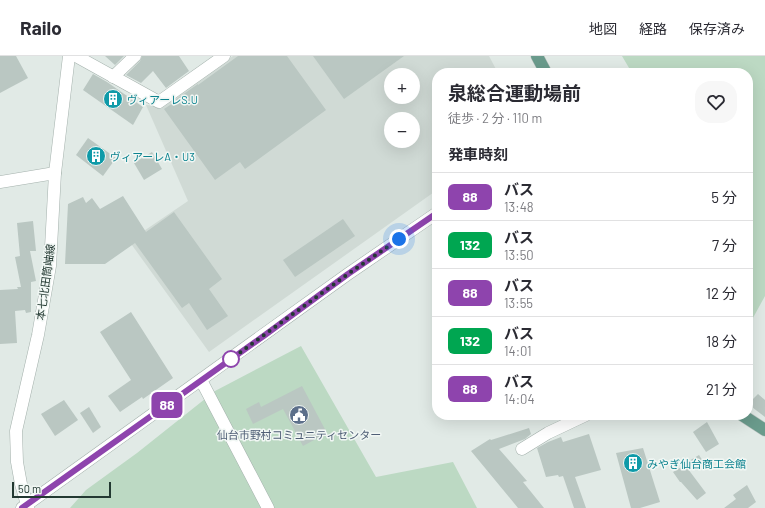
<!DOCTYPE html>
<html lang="ja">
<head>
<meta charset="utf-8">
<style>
	:root { --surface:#fff; --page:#f7f7f7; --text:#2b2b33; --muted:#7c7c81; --line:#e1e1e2 }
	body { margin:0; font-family:Barlow,"Noto Sans JP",sans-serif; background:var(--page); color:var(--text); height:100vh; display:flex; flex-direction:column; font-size:15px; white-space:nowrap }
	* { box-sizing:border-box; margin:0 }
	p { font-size:13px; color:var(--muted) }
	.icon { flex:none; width:22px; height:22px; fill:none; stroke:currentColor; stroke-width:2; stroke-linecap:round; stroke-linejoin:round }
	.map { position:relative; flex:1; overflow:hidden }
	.side { position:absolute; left:432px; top:12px; width:321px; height:352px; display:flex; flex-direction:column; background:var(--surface); border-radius:16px; box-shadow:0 4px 16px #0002 }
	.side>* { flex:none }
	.badge { padding:0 8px; border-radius:6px; font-size:14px; line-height:26px }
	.fabs { position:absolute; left:384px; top:12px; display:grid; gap:8px }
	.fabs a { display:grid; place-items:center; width:36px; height:36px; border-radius:50%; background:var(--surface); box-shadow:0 4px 16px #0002; font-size:20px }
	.scale { position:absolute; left:12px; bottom:10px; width:99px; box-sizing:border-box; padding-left:4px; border:2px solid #233932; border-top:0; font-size:11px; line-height:14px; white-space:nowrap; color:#233932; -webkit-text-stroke:3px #f1f7f4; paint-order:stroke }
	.you { position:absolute; width:20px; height:20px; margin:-10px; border:3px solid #fff; border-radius:50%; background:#1a73e8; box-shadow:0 0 0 6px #1a73e833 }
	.map>.badge { position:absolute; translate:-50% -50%; box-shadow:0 0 0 2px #fff }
	h2 { padding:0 16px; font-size:15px; line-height:36px }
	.round { display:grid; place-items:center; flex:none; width:42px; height:42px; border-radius:16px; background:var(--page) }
	.head { display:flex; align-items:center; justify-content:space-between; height:68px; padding:0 16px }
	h1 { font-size:19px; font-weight:700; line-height:30px }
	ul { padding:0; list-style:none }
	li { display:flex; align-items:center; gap:12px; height:48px; padding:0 16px; border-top:1px solid var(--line) }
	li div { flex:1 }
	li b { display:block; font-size:15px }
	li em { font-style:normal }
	li .badge { min-width:44px; font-weight:700; text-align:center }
	header { display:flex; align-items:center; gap:24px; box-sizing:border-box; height:56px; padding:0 20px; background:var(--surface); border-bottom:1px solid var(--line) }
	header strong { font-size:19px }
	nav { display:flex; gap:22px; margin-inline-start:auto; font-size:14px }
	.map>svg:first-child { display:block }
	.built { fill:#d0dad5; fill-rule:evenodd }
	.green { fill:#bcd9c3 }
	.building { fill:#bac7c2 }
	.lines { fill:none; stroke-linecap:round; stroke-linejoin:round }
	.minor-casing { stroke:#a4b1ac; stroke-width:13 }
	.major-casing { stroke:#bdc4c2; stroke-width:13 }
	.minor { stroke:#fff; stroke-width:12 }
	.major { stroke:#6a9b8c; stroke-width:12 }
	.line-casing { stroke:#fff; stroke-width:9 }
	.line { stroke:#8e44ad; stroke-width:6 }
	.walk { stroke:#233932; stroke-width:4; stroke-dasharray:0 7.2 }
	.stop-dot { fill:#fff; stroke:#8e44ad; stroke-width:2 }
	.labels { text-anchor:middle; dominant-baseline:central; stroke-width:3; stroke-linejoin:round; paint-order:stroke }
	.culture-label { font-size:11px; fill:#0d838f; stroke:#f1f7f4; text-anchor:start }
	.street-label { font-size:11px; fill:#233932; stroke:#f1f7f4 }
	.service-label { font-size:11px; fill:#4e5e75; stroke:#f1f7f4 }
</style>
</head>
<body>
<header>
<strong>Railo</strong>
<nav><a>地図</a><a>経路</a><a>保存済み</a></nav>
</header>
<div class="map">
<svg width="765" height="452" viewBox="0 0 765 452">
	<rect width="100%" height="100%" fill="#e1eae6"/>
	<path class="built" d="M233,0h256l9,17h-61v117l-228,162 -80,-111 59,-40 -42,-96 17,1zM391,19h22v22h-22zM391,63h22v22h-22z"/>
	<g class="green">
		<polygon points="622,0 765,0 765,240 748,271 748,17 632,17"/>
		<polygon points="301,290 376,421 453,406 477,452 70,452 86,434 137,397 215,335"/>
	</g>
	<g class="building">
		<polygon points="0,0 16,0 28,22 0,37"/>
		<polygon points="105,0 124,0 115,9"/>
		<polygon points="142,0 179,0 189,15 166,32 153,15 141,27 126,19 140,5"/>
		<polygon points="238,0 287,0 326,54 245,113 240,106 215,124 164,53 176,45 175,44 198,28 198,29"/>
		<polygon points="313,0 404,0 344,43"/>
		<polygon points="93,18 107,26 143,51 133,69 83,34"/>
		<polygon points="88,82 116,102 103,120 76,99"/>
		<polygon points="152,96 162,113 144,124 134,107"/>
		<polygon points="123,140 146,176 174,156 222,223 209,233 228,260 207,274 189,247 182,252 135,187 105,208 65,208 68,148 83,141 86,147 92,142 100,153"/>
		<polygon points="343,163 355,180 295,221 283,204"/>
		<polygon points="33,165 36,195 30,195 36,225 31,226 31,256 26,257 25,254 15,255 17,287 0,288 0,234 18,233 17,231 21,231 15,201 20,200 17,167"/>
		<polygon points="131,256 173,322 143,343 142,341 120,356 108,340 131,324 100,276"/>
		<polygon points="302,330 327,377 303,390 283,353 253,368 246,353 259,346 261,351"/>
		<polygon points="758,338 765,344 765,361 748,348"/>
		<polygon points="64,344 78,364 55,380 41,358"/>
		<polygon points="89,351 101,371 93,377 80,357"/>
		<polygon points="707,366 719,388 706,396 693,376"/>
		<polygon points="529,372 531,378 525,383 499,393 527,425 523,426 544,452 518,452 471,395 490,383 491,384"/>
		<polygon points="589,378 601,414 575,421 586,452 574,452 563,420 559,421 558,419 546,421 537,392 548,386 561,381 563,386"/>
		<polygon points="643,392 660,446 640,452 631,452 616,397"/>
		<polygon points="699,399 704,407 695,413 689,405"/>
		<polygon points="685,409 706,437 697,444 681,426 680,426 673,416"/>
		<polygon points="747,429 756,446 748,452 724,452 736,443 733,439"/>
	</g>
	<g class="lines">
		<defs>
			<g id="minor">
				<polyline points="76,0 159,46 224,0"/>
				<polyline points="113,21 135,0"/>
				<polyline points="0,126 55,117"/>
				<polyline points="201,324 268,452"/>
				<polyline points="522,393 548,377 586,359"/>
				<polyline points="22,452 348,218 437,157"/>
				<polyline points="28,452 21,428 17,406 16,375 38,279 50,210 55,117 69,0"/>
			</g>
			<g id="major">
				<polyline points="537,0 546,17"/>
				<polyline points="742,359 765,374"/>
			</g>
		</defs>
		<use href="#minor" class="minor-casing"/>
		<use href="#major" class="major-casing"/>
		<use href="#minor" class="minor"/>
		<use href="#major" class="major"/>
	</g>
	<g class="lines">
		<defs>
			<polyline id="line" points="22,452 265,279 348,218 437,157"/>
		</defs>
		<use href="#line" class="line-casing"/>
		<use href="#line" class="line"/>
		<polyline class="walk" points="231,303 227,306 348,218 399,183"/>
	</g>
	<defs>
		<symbol id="building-disc" viewBox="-11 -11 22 22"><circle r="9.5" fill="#0f9aa8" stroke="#f1f7f4"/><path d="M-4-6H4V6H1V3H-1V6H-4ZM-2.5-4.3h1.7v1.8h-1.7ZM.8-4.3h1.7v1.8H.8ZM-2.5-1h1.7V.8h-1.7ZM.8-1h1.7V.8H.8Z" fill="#fff"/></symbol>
		<symbol id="civic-disc" viewBox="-11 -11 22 22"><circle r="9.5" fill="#5c6f8a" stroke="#f1f7f4"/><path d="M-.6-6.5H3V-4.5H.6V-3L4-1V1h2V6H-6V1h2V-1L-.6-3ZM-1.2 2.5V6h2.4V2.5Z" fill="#fff"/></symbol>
	</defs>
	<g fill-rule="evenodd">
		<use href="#building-disc" x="102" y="32" width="22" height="22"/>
		<use href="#building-disc" x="85" y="89" width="22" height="22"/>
		<use href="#civic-disc" x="288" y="348" width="22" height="22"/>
		<use href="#building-disc" x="622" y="396" width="22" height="22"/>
	</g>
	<circle class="stop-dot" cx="231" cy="303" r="8"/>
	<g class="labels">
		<g class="culture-label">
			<text x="127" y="43">ヴィアーレS.U</text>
			<text x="110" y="100">ヴィアーレA・U3</text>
			<text x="647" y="407">みやぎ仙台商工会館</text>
		</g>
		<g class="street-label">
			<text transform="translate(45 226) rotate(-82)">本七北田筒岫線</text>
		</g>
		<g class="service-label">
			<text x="299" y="378">仙台市野村コミュニティセンター</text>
		</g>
	</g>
</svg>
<div class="fabs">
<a>+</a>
<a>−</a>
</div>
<div class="scale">50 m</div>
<div class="you" style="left:399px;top:183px"></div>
<b class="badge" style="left:167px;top:349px;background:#8e44ad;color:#fff">88</b>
<section class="side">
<div class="head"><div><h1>泉総合運動場前</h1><p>徒歩 · 2 分 · 110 m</p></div><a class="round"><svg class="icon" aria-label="heart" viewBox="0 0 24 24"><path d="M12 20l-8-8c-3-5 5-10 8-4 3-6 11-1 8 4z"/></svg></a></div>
<h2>発車時刻</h2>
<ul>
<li><span class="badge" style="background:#8e44ad;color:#fff">88</span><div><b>バス</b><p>13:48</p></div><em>5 分</em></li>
<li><span class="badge" style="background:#00a651;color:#fff">132</span><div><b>バス</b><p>13:50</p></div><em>7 分</em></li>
<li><span class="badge" style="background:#8e44ad;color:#fff">88</span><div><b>バス</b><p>13:55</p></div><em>12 分</em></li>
<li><span class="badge" style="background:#00a651;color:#fff">132</span><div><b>バス</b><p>14:01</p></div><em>18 分</em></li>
<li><span class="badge" style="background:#8e44ad;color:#fff">88</span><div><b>バス</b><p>14:04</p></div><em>21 分</em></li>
</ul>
</section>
</div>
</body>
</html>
